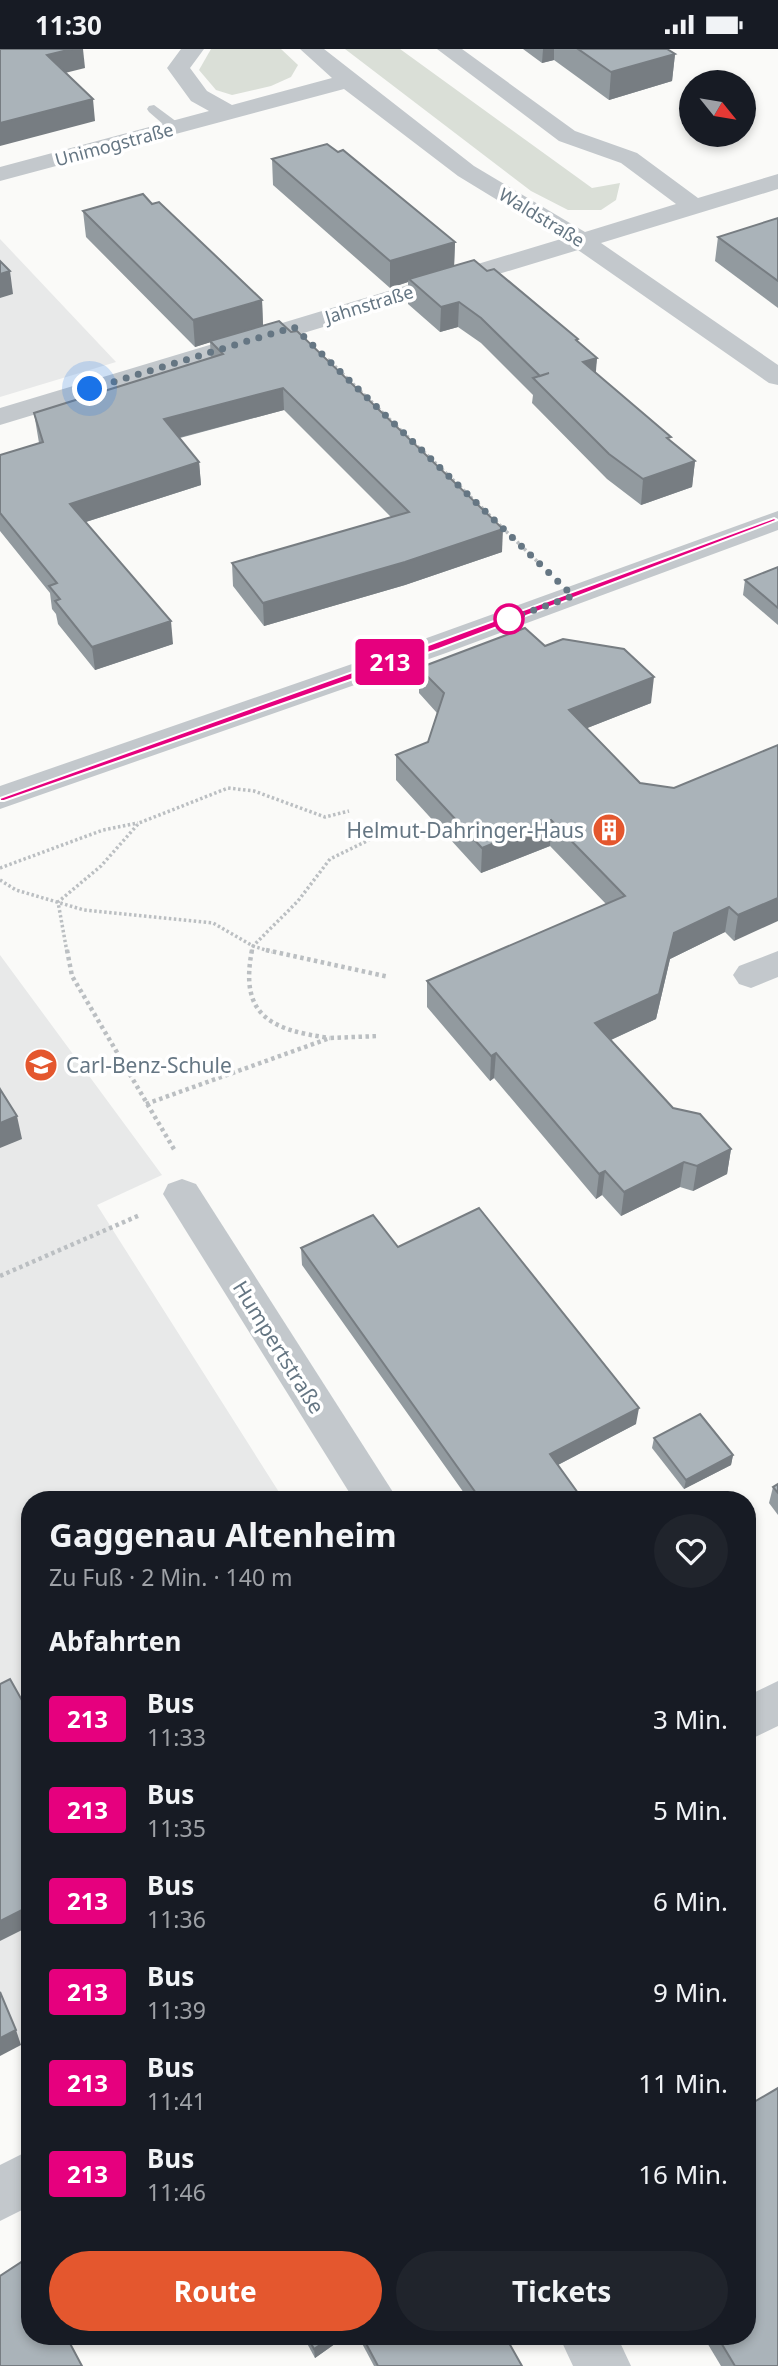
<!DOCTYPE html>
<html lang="de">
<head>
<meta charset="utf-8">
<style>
	:root { --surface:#171b24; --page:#20242c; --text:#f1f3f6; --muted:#9ea1a6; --accent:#e4572e }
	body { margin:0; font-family:"Noto Sans",sans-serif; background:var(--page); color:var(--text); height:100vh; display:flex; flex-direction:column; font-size:26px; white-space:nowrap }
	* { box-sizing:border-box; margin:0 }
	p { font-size:23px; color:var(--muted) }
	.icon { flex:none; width:38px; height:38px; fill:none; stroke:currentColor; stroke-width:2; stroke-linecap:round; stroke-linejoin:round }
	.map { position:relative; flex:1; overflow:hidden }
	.details { position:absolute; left:21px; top:1442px; width:735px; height:854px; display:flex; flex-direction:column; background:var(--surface); border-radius:28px; box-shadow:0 4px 10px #0003 }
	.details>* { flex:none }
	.badge { padding:0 14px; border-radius:5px; font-size:24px; line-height:46px }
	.needle { width:46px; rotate:120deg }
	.buttons { position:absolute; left:679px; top:21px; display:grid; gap:14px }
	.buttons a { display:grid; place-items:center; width:77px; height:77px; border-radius:50%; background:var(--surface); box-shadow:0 4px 10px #0003; font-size:35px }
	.you { position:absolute; width:35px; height:35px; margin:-18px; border:5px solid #fff; border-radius:50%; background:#1a73e8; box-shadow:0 0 0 10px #1a73e833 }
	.map>.badge { position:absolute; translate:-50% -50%; box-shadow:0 0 0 4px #fff }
	h2 { padding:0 28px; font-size:26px; line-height:63px }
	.round { display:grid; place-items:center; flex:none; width:74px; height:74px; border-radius:37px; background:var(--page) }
	.headline { display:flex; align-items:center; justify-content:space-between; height:119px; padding:0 28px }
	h1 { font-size:33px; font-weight:700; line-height:52px }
	.button { display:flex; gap:14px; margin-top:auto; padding:14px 28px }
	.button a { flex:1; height:80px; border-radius:42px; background:var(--accent); color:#fff; font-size:28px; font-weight:700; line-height:80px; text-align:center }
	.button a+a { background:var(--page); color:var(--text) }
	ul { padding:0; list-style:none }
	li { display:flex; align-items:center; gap:21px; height:91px; padding:0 28px }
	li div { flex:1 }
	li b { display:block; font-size:26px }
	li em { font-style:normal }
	li .badge { min-width:77px; font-weight:700; text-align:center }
	.status { display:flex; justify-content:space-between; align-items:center; height:49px; padding:0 35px; background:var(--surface); direction:ltr }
	.status svg { height:19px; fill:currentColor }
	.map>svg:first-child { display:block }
	.built { fill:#e8e9e9 }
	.green { fill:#dadfd7 }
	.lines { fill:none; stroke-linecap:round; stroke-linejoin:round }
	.path-far2 { stroke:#bbbfc2; stroke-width:2.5; stroke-dasharray:2.5 2.5; stroke-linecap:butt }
	.path-far1 { stroke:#bbbfc2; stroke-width:3.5; stroke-dasharray:2.5 2.5; stroke-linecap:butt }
	.path { stroke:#bbbfc2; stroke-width:4.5; stroke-dasharray:3.5 3.5; stroke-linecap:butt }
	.service { fill:#c3c8cc; fill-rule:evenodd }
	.minor { fill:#c3c8cc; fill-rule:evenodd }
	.wall { fill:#929a9f }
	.shaded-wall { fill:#777d82 }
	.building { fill:#aab3b9; stroke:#777d82; stroke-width:2 }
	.line { fill:#e6007e; stroke:#fff; stroke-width:2 }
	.walk { stroke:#657683; stroke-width:7; stroke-dasharray:0 12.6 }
	.stop-dot { fill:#fff; stroke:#e6007e; stroke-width:3.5 }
	.labels { text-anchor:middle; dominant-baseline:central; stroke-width:7; stroke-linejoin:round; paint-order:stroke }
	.far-street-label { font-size:18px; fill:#657683; stroke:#fff }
	.poi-label { font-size:21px; fill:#657683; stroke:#fff; text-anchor:end }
	.street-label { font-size:21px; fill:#657683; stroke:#fff }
</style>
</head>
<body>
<div class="status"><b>11:30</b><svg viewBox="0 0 49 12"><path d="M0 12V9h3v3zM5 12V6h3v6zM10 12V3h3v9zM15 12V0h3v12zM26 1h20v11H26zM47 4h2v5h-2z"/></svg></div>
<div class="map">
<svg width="778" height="2317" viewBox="0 0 778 2317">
	<rect width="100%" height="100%" fill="#fafaf8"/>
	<g class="built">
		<polygon points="0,190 116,313 0,348"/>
		<polygon points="0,906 162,1126 97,1156 284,1451 30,1451 30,1989 0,2007"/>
	</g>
	<g class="green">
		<polygon points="211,0 281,0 298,16 291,28 271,37 232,46 216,41 199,21"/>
		<polygon points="345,0 400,0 592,139 620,134 616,151 601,161 568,161 531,142"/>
	</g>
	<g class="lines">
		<polyline class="path-far2" points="328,310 422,401"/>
		<g class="path-far1">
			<polyline points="420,399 540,515"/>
			<polyline points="0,819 103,781 138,774"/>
			<polyline points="0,831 16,841 84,861 213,874 253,897 272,903"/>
			<polyline points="67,903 58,853 101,817 139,774 228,739 254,742 325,768 349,762"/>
			<polyline points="252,903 253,897 298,852 330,810 373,789"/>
		</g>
		<g class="path">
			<polyline points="67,901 72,927 175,1102"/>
			<path d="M252,901c-13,66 19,80 78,88"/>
			<polyline points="266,901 389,928"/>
			<polyline points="146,1055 330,989 379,987"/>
			<polyline points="0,1227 140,1166"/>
		</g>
		<polygon class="service" points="154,56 181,76 183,79 181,82 171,82 149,63 147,60 149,57"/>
		<g class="minor">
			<polygon points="181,0 204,0 190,19 207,42 232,56 332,29 300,0 324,0 474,117 585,183 676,155 621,114 559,92 437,0 462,0 575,82 637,104 698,149 778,125 778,140 601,194 778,316 778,336 769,334 578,201 0,376 0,359 561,190 458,127 344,40 0,132 0,118 209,62 191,52 167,19"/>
			<polygon points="778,462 778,481 446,604 0,760 0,737 424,590"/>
			<polygon points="778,902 778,928 751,939 739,935 733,926 739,917"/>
			<polygon points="182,1130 196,1135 398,1451 354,1451 163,1145 168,1135"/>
			<polygon points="778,1632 778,1677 747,1692 747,1647"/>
			<polygon points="30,2101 30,2157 0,2172 0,2116"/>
			<polygon points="559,2287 617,2287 631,2317 573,2317"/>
		</g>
	</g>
	<g class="wall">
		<polygon points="523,0 667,0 675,5 672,32 609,51 554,11 542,14"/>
		<polygon points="272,110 455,193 454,217 487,222 578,290 578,293 597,309 595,323 671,392 695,412 692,438 641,456 607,430 532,354 533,346 481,294 458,278 440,283 408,255 408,233 390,239 273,136"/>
		<polygon points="152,155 262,251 263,277 502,503 405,536 264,577 233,537 232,514 391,468 284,361 180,389 199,413 201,436 86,473 173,595 95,621 58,575 56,565 52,560 50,544 0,482 0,406 39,394 34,364 211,309 210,293 195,298 86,188 83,162"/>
		<polygon points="778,169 778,259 715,212 718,188"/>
		<polygon points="778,518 778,576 743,546 745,531"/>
		<polygon points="545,597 651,654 587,679 640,734 674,739 778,696 734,892 725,883 670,910 656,970 611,991 673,1059 731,1100 727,1125 693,1142 680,1138 621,1167 602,1146 596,1150 494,1029 490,1032 427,958 427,932 606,855 550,797 481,824 396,731 396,706 428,693 437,664 419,644 419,619"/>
		<polygon points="398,1198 636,1375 558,1416 583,1451 469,1451 302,1216 301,1199"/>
		<polygon points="654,1389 733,1406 731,1416 684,1440 652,1399"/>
		<polygon points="778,1435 778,1466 769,1454 773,1438"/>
		<polygon points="303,2287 346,2287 315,2309"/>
		<polygon points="358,2287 505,2287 522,2317 374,2317"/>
		<polygon points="703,2287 747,2287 778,2317 721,2317"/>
	</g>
	<g class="shaded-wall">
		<polygon points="72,0 83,0 85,19 49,28 47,6"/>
		<polygon points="543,0 554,0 554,11 542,14"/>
		<polygon points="675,5 672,32 609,51 611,23"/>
		<polygon points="93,50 95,72 0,97 0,74"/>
		<polygon points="455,193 454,219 409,230 408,233 390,239 390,212"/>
		<polygon points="10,222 13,245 0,249 0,225"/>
		<polygon points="262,251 263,277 195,298 193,271"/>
		<polygon points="459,253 458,278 440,283 441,258"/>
		<polygon points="597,309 595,334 583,313"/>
		<polygon points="283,339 284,361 166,392 164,370"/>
		<polygon points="695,412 692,438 641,456 643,430"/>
		<polygon points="199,413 201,436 73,477 70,455"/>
		<polygon points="503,480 502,503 405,536 264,577 263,554"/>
		<polygon points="171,572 173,595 95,621 92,598"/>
		<polygon points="654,628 651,654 567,687 569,661"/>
		<polygon points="551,771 550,797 481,824 482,799"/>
		<polygon points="778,849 778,872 734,892 738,866"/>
		<polygon points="729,858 725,883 670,910 656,970 593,999 595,974 674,884"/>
		<polygon points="496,1004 494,1029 490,1032 491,1007"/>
		<polygon points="17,1067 22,1090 0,1099 0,1074"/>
		<polygon points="731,1100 727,1125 693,1142 697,1117"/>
		<polygon points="684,1113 680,1138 621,1167 624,1143"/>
		<polygon points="605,1122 602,1146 596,1150 599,1125"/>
		<polygon points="639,1359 636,1375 548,1421 550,1405"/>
		<polygon points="733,1406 731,1416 684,1440 686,1431"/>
		<polygon points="30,1857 30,1877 0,1892 0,1872"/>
		<polygon points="16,1981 21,1996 0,2007 0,1989"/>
		<polygon points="333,2287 346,2287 315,2309 314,2300"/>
	</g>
	<g class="building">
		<polygon points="0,0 72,0 47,6 93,50 0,74"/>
		<polygon points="578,0 667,0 675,5 611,23"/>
		<polygon points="327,95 338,103 343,101 455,193 390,212 272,110"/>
		<polygon points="143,145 152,155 159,153 262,251 193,271 83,162"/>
		<polygon points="778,169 778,232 718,188"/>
		<polygon points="474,211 487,222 494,220 578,290 576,291 597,309 583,313 671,388 667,389 695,412 643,430 609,405 533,329 549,324 540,327 481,269 459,253 441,258 409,230"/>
		<polygon points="0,212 10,222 0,225"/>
		<polygon points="279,272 291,283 297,282 503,480 405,513 263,554 232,514 409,463 283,339 164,370 199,413 70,455 171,572 92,598 55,552 60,550 49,537 57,534 0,464 0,406 43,393 34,364 223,305 210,292"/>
		<polygon points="778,518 778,559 745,531"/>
		<polygon points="525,579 545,597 563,590 624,600 654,628 569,661 640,734 674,739 778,696 778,849 738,866 729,858 674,884 659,945 595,974 673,1059 700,1065 731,1100 697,1117 684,1113 624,1143 605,1122 599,1125 496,1004 491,1007 427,932 625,847 551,771 482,799 396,706 428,693 444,644 419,619"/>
		<polygon points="0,1040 17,1067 0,1074"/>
		<polygon points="479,1159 639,1359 550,1405 583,1451 481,1451 301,1199 373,1166 398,1198"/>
		<polygon points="700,1365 733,1406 686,1431 654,1389"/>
		<polygon points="778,1435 778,1444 773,1438"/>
		<polygon points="10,1630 28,1662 30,1661 30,1857 0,1872 0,1635"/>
		<polygon points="0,1943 16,1981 0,1989"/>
		<polygon points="778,2039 778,2317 735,2317 717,2287 747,2287 747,2057"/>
		<polygon points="26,2210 30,2217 30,2287 66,2287 82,2317 0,2317 0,2227"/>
		<polygon points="307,2287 333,2287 314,2300"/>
		<polygon points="362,2287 505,2287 522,2317 378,2317"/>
	</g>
	<polygon class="line" points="774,469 778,471 439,600 4,752 0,752 0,749 431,595"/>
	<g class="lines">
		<polyline class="walk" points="90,340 294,278 573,547 504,572 509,570"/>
	</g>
	<defs>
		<symbol id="building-disc" viewBox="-11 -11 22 22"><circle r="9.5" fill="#e4572e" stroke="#fff"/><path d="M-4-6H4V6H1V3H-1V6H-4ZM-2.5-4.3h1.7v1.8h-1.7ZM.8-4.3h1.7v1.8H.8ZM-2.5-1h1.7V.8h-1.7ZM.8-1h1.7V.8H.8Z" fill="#fff"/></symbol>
		<symbol id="school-disc" viewBox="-11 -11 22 22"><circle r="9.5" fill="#e4572e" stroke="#fff"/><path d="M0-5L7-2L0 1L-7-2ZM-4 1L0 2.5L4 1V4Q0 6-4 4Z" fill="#fff"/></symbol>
	</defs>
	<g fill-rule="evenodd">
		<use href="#building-disc" x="590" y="762" width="38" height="38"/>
		<use href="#school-disc" x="22" y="997" width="38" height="38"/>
	</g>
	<circle class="stop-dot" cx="509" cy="570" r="14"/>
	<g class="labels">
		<g class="far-street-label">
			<text transform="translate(114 95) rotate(-15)">Unimogstraße</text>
			<text transform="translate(542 168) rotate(31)">Waldstraße</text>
			<text transform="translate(369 255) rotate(-17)">Jahnstraße</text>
		</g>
		<g class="poi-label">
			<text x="584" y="781">Helmut-Dahringer-Haus</text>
			<text x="66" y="1016" text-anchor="start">Carl-Benz-Schule</text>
		</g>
		<g class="street-label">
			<text transform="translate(279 1298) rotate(58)">Humpertstraße</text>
		</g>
	</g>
</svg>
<div class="buttons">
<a><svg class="needle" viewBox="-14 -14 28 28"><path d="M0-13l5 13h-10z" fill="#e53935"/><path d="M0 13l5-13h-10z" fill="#9ea1a6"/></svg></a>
</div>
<div class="you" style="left:90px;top:340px"></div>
<b class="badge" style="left:390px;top:613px;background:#e6007e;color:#fff">213</b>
<section class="details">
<div class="headline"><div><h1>Gaggenau Altenheim</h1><p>Zu Fuß · 2 Min. · 140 m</p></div><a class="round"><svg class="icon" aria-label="heart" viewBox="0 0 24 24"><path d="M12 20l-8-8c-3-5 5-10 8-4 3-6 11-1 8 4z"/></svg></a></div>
<h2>Abfahrten</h2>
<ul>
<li><span class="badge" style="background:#e6007e;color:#fff">213</span><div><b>Bus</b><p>11:33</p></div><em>3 Min.</em></li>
<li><span class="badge" style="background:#e6007e;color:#fff">213</span><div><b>Bus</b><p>11:35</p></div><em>5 Min.</em></li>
<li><span class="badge" style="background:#e6007e;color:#fff">213</span><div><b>Bus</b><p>11:36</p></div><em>6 Min.</em></li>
<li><span class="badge" style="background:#e6007e;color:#fff">213</span><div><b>Bus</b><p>11:39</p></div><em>9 Min.</em></li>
<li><span class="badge" style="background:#e6007e;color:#fff">213</span><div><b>Bus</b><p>11:41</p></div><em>11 Min.</em></li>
<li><span class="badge" style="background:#e6007e;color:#fff">213</span><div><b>Bus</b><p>11:46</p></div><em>16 Min.</em></li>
</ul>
<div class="button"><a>Route</a><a>Tickets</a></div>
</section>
</div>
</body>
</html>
